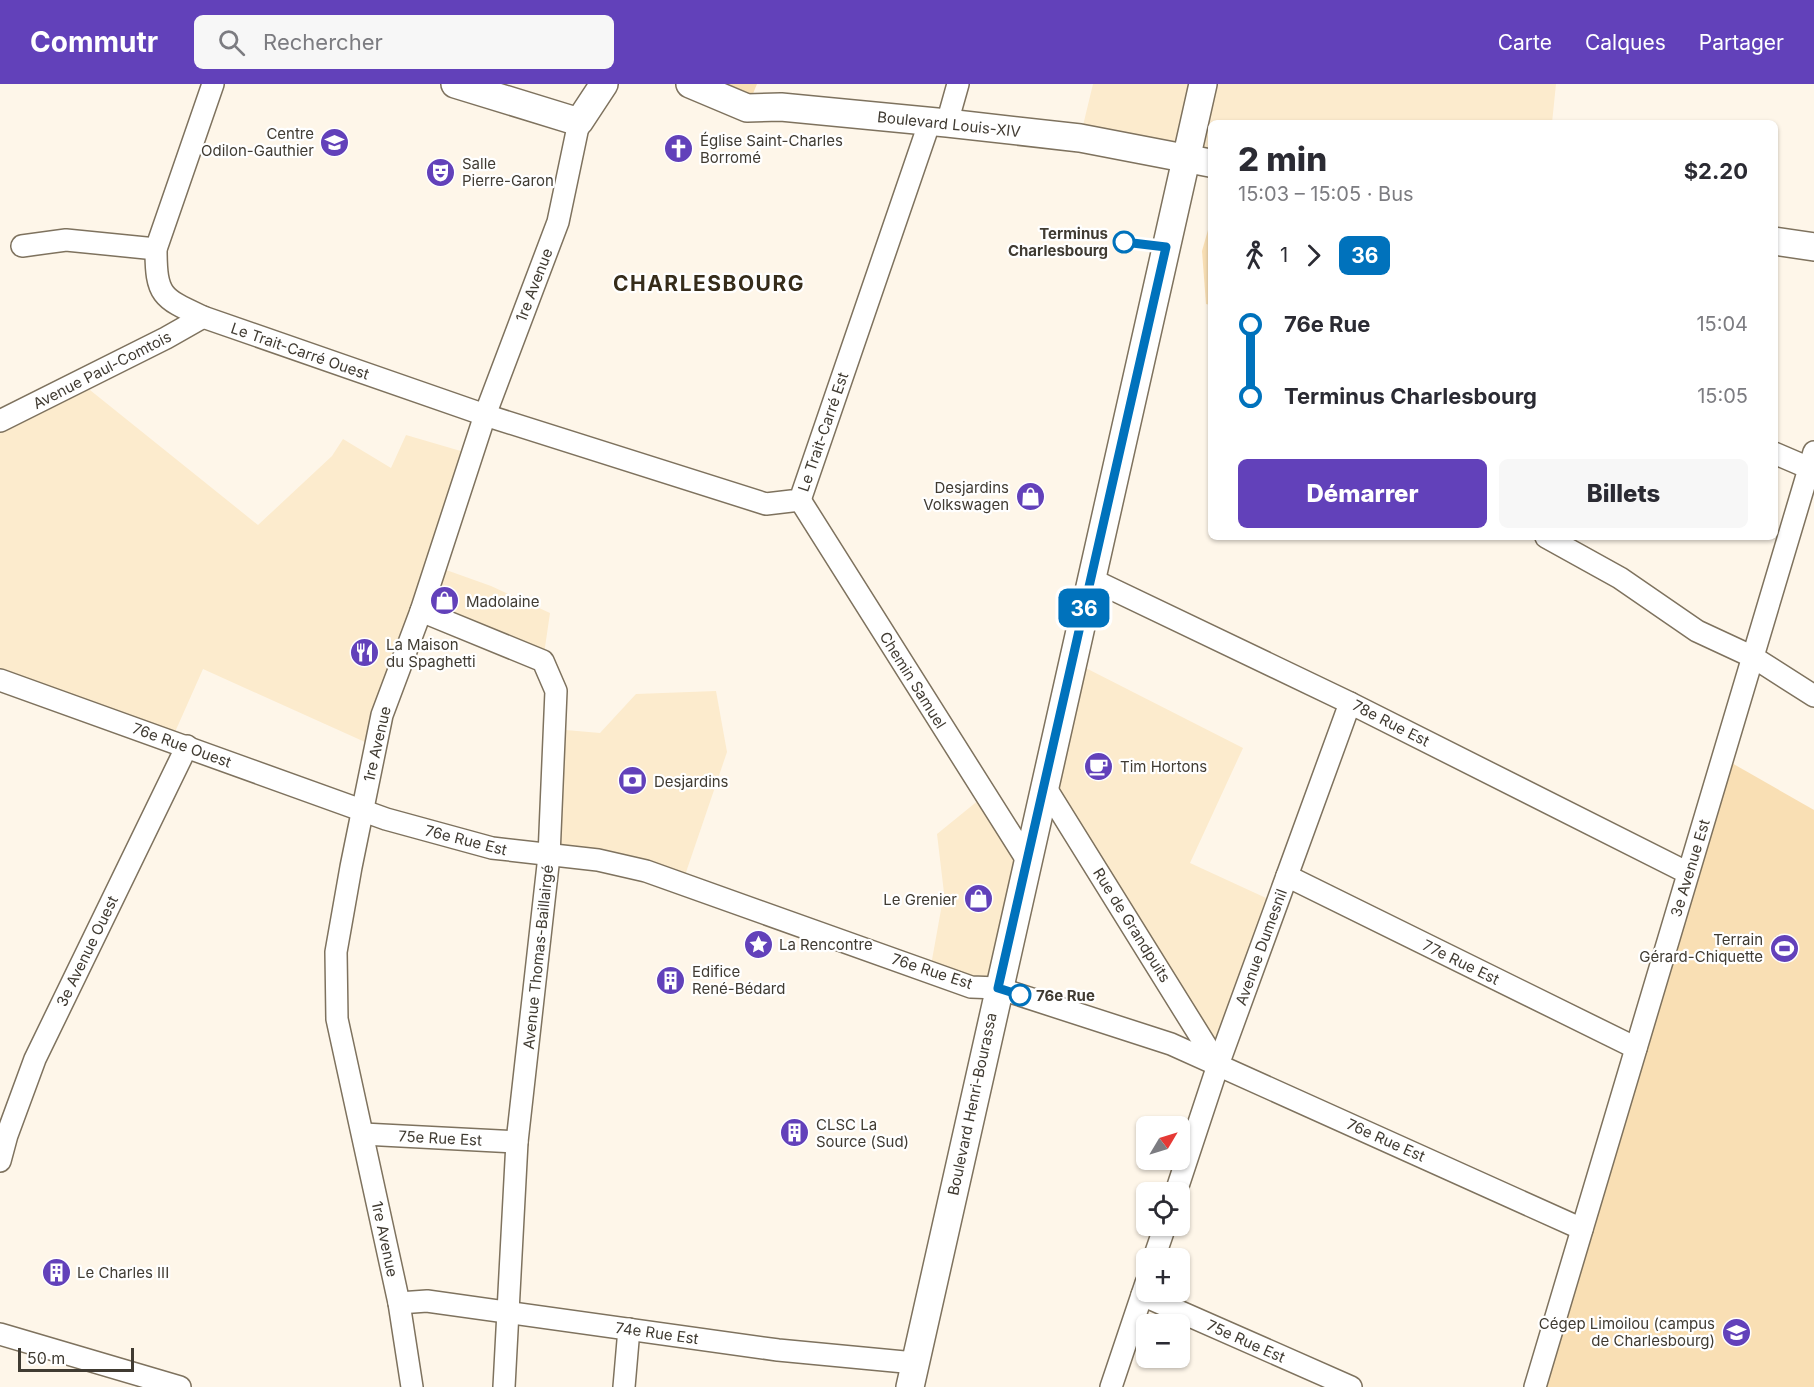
<!DOCTYPE html>
<html lang="fr">
<head>
<meta charset="utf-8">
<style>
	:root { --surface:#fff; --page:#f7f7f7; --text:#2b2b33; --muted:#7c7c81; --accent:#6241ba }
	body { margin:0; font-family:Inter,sans-serif; background:var(--page); color:var(--text); height:100vh; display:flex; flex-direction:column; font-size:22px; white-space:nowrap }
	* { box-sizing:border-box; margin:0 }
	p { font-size:20px; color:var(--muted) }
	.icon { flex:none; width:33px; height:33px; fill:none; stroke:currentColor; stroke-width:2; stroke-linecap:round; stroke-linejoin:round }
	.map { position:relative; flex:1; overflow:hidden }
	.drawer { position:absolute; left:1208px; top:36px; width:570px; height:420px; display:flex; flex-direction:column; background:var(--surface); border-radius:9px; box-shadow:0 2px 4px #0004 }
	.drawer>* { flex:none }
	.badge { padding:0 12px; border-radius:9px; font-size:21px; line-height:39px }
	.needle { width:39px; rotate:52deg }
	.tools { position:absolute; left:1136px; top:1032px; display:grid; gap:12px }
	.tools a { display:grid; place-items:center; width:54px; height:54px; border-radius:9px; background:var(--surface); box-shadow:0 2px 4px #0004; font-size:30px }
	.scale { position:absolute; left:18px; bottom:15px; width:116px; box-sizing:border-box; padding-left:6px; border:3px solid #403b32; border-top:0; font-size:16px; line-height:21px; white-space:nowrap; color:#403b32; -webkit-text-stroke:4px #fff; paint-order:stroke }
	.map>.badge { position:absolute; translate:-50% -50%; box-shadow:0 0 0 3px #fff }
	.legs { display:flex; align-items:center; gap:9px; height:66px; padding:0 30px; font-size:20px }
	.legs p { margin-inline-start:auto }
	.overview { display:flex; align-items:center; justify-content:space-between; height:102px; padding:0 30px }
	h1 { font-size:33px; font-weight:800; line-height:45px }
	.primary-button { display:flex; gap:12px; margin-top:auto; padding:12px 30px }
	.primary-button a { flex:1; height:69px; border-radius:9px; background:var(--accent); color:#fff; font-size:24px; font-weight:800; line-height:69px; text-align:center }
	.primary-button a+a { background:var(--page); color:var(--text) }
	ul { padding:0 30px; list-style:none }
	li { display:flex; align-items:center; gap:21px; height:72px; font-size:22px }
	li i { display:grid; place-items:center; width:9px; height:100%; margin:0 8px; background:currentColor }
	li i::after { content:''; width:15px; height:15px; margin:-8px; border:4px solid; border-radius:50%; background:var(--surface) }
	li p { margin-inline-start:auto }
	li:first-child i { background:linear-gradient(#0000 50%,currentColor 0) }
	li:last-child i { background:linear-gradient(currentColor 50%,#0000 0) }
	header { display:flex; align-items:center; gap:36px; box-sizing:border-box; height:84px; padding:0 30px; background:var(--accent); color:#fff }
	header strong { font-size:28px }
	nav { display:flex; gap:33px; margin-inline-start:auto; font-size:21px }
	.search { width:420px; height:54px; background:var(--page); display:flex; align-items:center; gap:15px; box-sizing:border-box; padding:0 21px; border-radius:9px; color:var(--muted); font-size:22px }
	.map>svg:first-child { display:block }
	.built { fill:#fcebcd }
	.green { fill:#f9dfb4 }
	.lines { fill:none; stroke-linecap:round; stroke-linejoin:round }
	.minor-casing { stroke:#7e725e; stroke-width:24 }
	.major-casing { stroke:#7e725e; stroke-width:30 }
	.minor { stroke:#fff; stroke-width:21 }
	.major { stroke:#fff; stroke-width:27 }
	.line-1-casing { stroke:#fff; stroke-width:14 }
	.line-1 { stroke:#0072bc; stroke-width:9 }
	.stop-1-dot { fill:#fff; stroke:#0072bc; stroke-width:3 }
	.labels { text-anchor:middle; dominant-baseline:central; stroke-width:4.5; stroke-linejoin:round; paint-order:stroke }
	.street-label { font-size:15px; fill:#403b32; stroke:#fff }
	.poi-label { font-size:15px; fill:#403b32; stroke:#fff; text-anchor:start }
	.stop-label { font-size:15px; font-weight:bold; fill:#403b32; stroke:#fff; text-anchor:end }
	.district-label { font-size:21px; font-weight:bold; letter-spacing:1.5px; fill:#362c1a; stroke:#fff }
</style>
</head>
<body>
<header>
<strong>Commutr</strong>
<div class="search"><svg class="icon" aria-label="search" viewBox="0 0 24 24"><circle cx="10" cy="10" r="6"/><path d="M15 15l6 6"/></svg>Rechercher</div>
<nav><a>Carte</a><a>Calques</a><a>Partager</a></nav>
</header>
<div class="map">
<svg width="1814" height="1303" viewBox="0 0 1814 1303">
	<rect width="100%" height="100%" fill="#fef6e9"/>
	<g class="built">
		<polygon points="1093,0 1556,0 1552,39 1210,39 1210,79 1080,54"/>
		<polygon points="80,298 258,441 332,372 343,355 391,384 406,351 471,370 435,482 491,502 550,529 543,577 421,527 376,663 203,585 171,657 0,596 0,337"/>
		<polygon points="1072,577 1243,664 1190,779 1277,819 1218,981 1044,701"/>
		<polygon points="716,607 727,668 682,800 549,772 554,645 600,649 636,610"/>
		<polygon points="985,711 1027,776 998,904 930,887 944,809 937,750"/>
	</g>
	<g class="green">
		<polygon points="690,0 757,0 747,24"/>
		<polygon points="1210,139 1210,221 1206,220 1202,167"/>
		<polygon points="1723,674 1814,726 1814,1303 1535,1303"/>
	</g>
	<g class="lines">
		<defs>
			<g id="minor">
				<path d="M213,0l-57,165c0,47 6,49 47,68l282,98 281,89 34,-4 130,-379"/>
				<polyline points="947,39 958,0"/>
				<polyline points="22,162 66,156 156,165"/>
				<polyline points="0,337 166,254 203,233"/>
				<polyline points="1774,369 1809,384"/>
				<polyline points="800,416 1027,776"/>
				<polyline points="1546,453 1620,494 1697,547 1753,573 1814,612"/>
				<polyline points="1091,495 1350,619 1688,789"/>
				<polyline points="421,527 543,577 556,607 549,772 517,1058 504,1303"/>
				<polyline points="0,596 386,735 492,764 598,776 646,787 971,903 998,904 1171,960 1582,1145"/>
				<polyline points="1044,701 1218,981"/>
				<polyline points="1287,792 1636,964"/>
				<polyline points="363,1050 517,1058"/>
				<polyline points="0,1077 7,1051 35,975 187,662"/>
				<polyline points="1176,1108 1218,981 1350,619"/>
				<polyline points="1154,1174 1165,1142"/>
				<polyline points="1142,1211 1351,1303"/>
				<polyline points="399,1219 427,1217 778,1266 915,1279"/>
				<polyline points="0,1250 180,1303"/>
				<polyline points="412,1303 399,1219 337,935 336,868 351,783 382,631 421,527 485,331 558,138 579,38"/>
				<polyline points="624,1303 629,1245"/>
				<polyline points="1111,1303 1146,1199"/>
				<polyline points="1535,1303 1814,368"/>
			</g>
			<g id="major">
				<polyline points="455,0 579,38 604,0"/>
				<polyline points="690,0 747,24 781,23 947,39 1080,54 1210,79"/>
				<polyline points="1774,157 1814,163"/>
				<polyline points="910,1303 1203,0"/>
			</g>
		</defs>
		<use href="#minor" class="minor-casing"/>
		<use href="#major" class="major-casing"/>
		<use href="#minor" class="minor"/>
		<use href="#major" class="major"/>
	</g>
	<g class="lines">
		<defs>
			<polyline id="line-1" points="1020,911 998,904 1166,163 1124,158"/>
		</defs>
		<use href="#line-1" class="line-1-casing"/>
		<use href="#line-1" class="line-1"/>
	</g>
	<defs>
		<symbol id="school-disc" viewBox="-11 -11 22 22"><circle r="9.5" fill="#6241ba" stroke="#fff"/><path d="M0-5L7-2L0 1L-7-2ZM-4 1L0 2.5L4 1V4Q0 6-4 4Z" fill="#fff"/></symbol>
		<symbol id="church-disc" viewBox="-11 -11 22 22"><circle r="9.5" fill="#6241ba" stroke="#fff"/><path d="M-1.2-6h2.4v3.5h3.3v2.4h-3.3V6h-2.4V-.1h-3.3v-2.4h3.3Z" fill="#fff"/></symbol>
		<symbol id="theatre-disc" viewBox="-11 -11 22 22"><circle r="9.5" fill="#6241ba" stroke="#fff"/><path d="M-5-5.5Q0-4 5-5.5V0Q5 5 0 6Q-5 5-5 0ZM-3.3-2.5H-1v1.5H-3.3ZM1-2.5H3.3v1.5H1ZM-2.8 1Q0 5.5 2.8 1Z" fill="#fff"/></symbol>
		<symbol id="shop-disc" viewBox="-11 -11 22 22"><circle r="9.5" fill="#6241ba" stroke="#fff"/><path d="M-5-2.5h2.3a2.7 3.5 0 0 1 5.4 0H5L5.5 6h-11ZM-1.5-2.5h3a1.5 2.3 0 0 0-3 0Z" fill="#fff"/></symbol>
		<symbol id="restaurant-disc" viewBox="-11 -11 22 22"><circle r="9.5" fill="#6241ba" stroke="#fff"/><path d="M-5-6h1v4h1v-4h1v4h1v-4h1v5L-1.5 .5V6h-2V.5L-5-1ZM5-6V6H3V1.5H1.5Q1.5-4 5-6Z" fill="#fff"/></symbol>
		<symbol id="cafe-disc" viewBox="-11 -11 22 22"><circle r="9.5" fill="#6241ba" stroke="#fff"/><path d="M-5.5-4.5H6V0H3Q3 3.5 0 3.5H-2.5Q-5.5 3.5-5.5 0ZM3-3.2v2h1.7v-2ZM-6 4.5H4V6H-6Z" fill="#fff"/></symbol>
		<symbol id="bank-disc" viewBox="-11 -11 22 22"><circle r="9.5" fill="#6241ba" stroke="#fff"/><path d="M-6-4H6V4H-6ZM0-2.3a2.3 2.3 0 1 0 0 4.6a2.3 2.3 0 1 0 0-4.6Z" fill="#fff"/></symbol>
		<symbol id="sight-disc" viewBox="-11 -11 22 22"><circle r="9.5" fill="#6241ba" stroke="#fff"/><path d="M0-6L1.8-2.2L6-1.7L2.9 1.2L3.7 5.4L0 3.3L-3.7 5.4L-2.9 1.2L-6-1.7L-1.8-2.2Z" fill="#fff"/></symbol>
		<symbol id="stadium-disc" viewBox="-11 -11 22 22"><circle r="9.5" fill="#6241ba" stroke="#fff"/><path d="M0-5a6.5 5 0 1 0 0 10a6.5 5 0 1 0 0-10ZM-3.5-1.8h7v3.6h-7Z" fill="#fff"/></symbol>
		<symbol id="building-disc" viewBox="-11 -11 22 22"><circle r="9.5" fill="#6241ba" stroke="#fff"/><path d="M-4-6H4V6H1V3H-1V6H-4ZM-2.5-4.3h1.7v1.8h-1.7ZM.8-4.3h1.7v1.8H.8ZM-2.5-1h1.7V.8h-1.7ZM.8-1h1.7V.8H.8Z" fill="#fff"/></symbol>
		<symbol id="university-disc" viewBox="-11 -11 22 22"><circle r="9.5" fill="#6241ba" stroke="#fff"/><path d="M0-5L7-2L0 1L-7-2ZM-4 1L0 2.5L4 1V4Q0 6-4 4Z" fill="#fff"/></symbol>
	</defs>
	<g fill-rule="evenodd">
		<use href="#school-disc" x="318" y="42" width="33" height="33"/>
		<use href="#church-disc" x="662" y="48" width="33" height="33"/>
		<use href="#theatre-disc" x="424" y="72" width="33" height="33"/>
		<use href="#shop-disc" x="1014" y="396" width="33" height="33"/>
		<use href="#shop-disc" x="428" y="500" width="33" height="33"/>
		<use href="#restaurant-disc" x="348" y="552" width="33" height="33"/>
		<use href="#cafe-disc" x="1082" y="666" width="33" height="33"/>
		<use href="#bank-disc" x="616" y="680" width="33" height="33"/>
		<use href="#shop-disc" x="962" y="798" width="33" height="33"/>
		<use href="#sight-disc" x="742" y="844" width="33" height="33"/>
		<use href="#stadium-disc" x="1768" y="848" width="33" height="33"/>
		<use href="#building-disc" x="654" y="880" width="33" height="33"/>
		<use href="#building-disc" x="778" y="1032" width="33" height="33"/>
		<use href="#building-disc" x="40" y="1172" width="33" height="33"/>
		<use href="#university-disc" x="1720" y="1232" width="33" height="33"/>
	</g>
	<g class="stop-1-dot">
		<circle cx="1124" cy="158" r="10"/>
		<circle cx="1020" cy="911" r="10"/>
	</g>
	<g class="labels">
		<g class="street-label">
			<text transform="translate(949 40) rotate(6)">Boulevard Louis-XIV</text>
			<text transform="translate(534 201) rotate(-69)">1re Avenue</text>
			<text transform="translate(300 267) rotate(19)">Le Trait-Carré Ouest</text>
			<text transform="translate(102 286) rotate(-27)">Avenue Paul-Comtois</text>
			<text transform="translate(823 348) rotate(-71)">Le Trait-Carré Est</text>
			<text transform="translate(913 596) rotate(58)">Chemin Samuel</text>
			<text transform="translate(1391 639) rotate(27)">78e Rue Est</text>
			<text transform="translate(377 660) rotate(-77)">1re Avenue</text>
			<text transform="translate(182 661) rotate(20)">76e Rue Ouest</text>
			<text transform="translate(466 756) rotate(14)">76e Rue Est</text>
			<text transform="translate(1690 784) rotate(-73)">3e Avenue Est</text>
			<text transform="translate(1132 841) rotate(58)">Rue de Grandpuits</text>
			<text transform="translate(1261 863) rotate(-70)">Avenue Dumesnil</text>
			<text transform="translate(87 867) rotate(-64)">3e Avenue Ouest</text>
			<text transform="translate(538 873) rotate(-84)">Avenue Thomas-Baillairgé</text>
			<text transform="translate(1461 878) rotate(26)">77e Rue Est</text>
			<text transform="translate(932 887) rotate(18)">76e Rue Est</text>
			<text transform="translate(972 1020) rotate(-78)">Boulevard Henri-Bourassa</text>
			<text transform="translate(440 1054) rotate(3)">75e Rue Est</text>
			<text transform="translate(1386 1056) rotate(24)">76e Rue Est</text>
			<text transform="translate(385 1155) rotate(78)">1re Avenue</text>
			<text transform="translate(657 1249) rotate(8)">74e Rue Est</text>
			<text transform="translate(1246 1257) rotate(24)">75e Rue Est</text>
		</g>
		<g class="poi-label">
			<text x="314" y="49" text-anchor="end">Centre<tspan x="314" dy="17">Odilon-Gauthier</tspan></text>
			<text x="700" y="56">Église Saint-Charles<tspan x="700" dy="17">Borromé</tspan></text>
			<text x="462" y="79">Salle<tspan x="462" dy="17">Pierre-Garon</tspan></text>
			<text x="1009" y="403" text-anchor="end">Desjardins<tspan x="1009" dy="17">Volkswagen</tspan></text>
			<text x="466" y="517">Madolaine</text>
			<text x="386" y="560">La Maison<tspan x="386" dy="17">du Spaghetti</tspan></text>
			<text x="1120" y="682">Tim Hortons</text>
			<text x="654" y="697">Desjardins</text>
			<text x="957" y="815" text-anchor="end">Le Grenier</text>
			<text x="1763" y="855" text-anchor="end">Terrain<tspan x="1763" dy="17">Gérard-Chiquette</tspan></text>
			<text x="779" y="860">La Rencontre</text>
			<text x="692" y="887">Edifice<tspan x="692" dy="17">René-Bédard</tspan></text>
			<text x="816" y="1040">CLSC La<tspan x="816" dy="17">Source (Sud)</tspan></text>
			<text x="77" y="1188">Le Charles III</text>
			<text x="1715" y="1239" text-anchor="end">Cégep Limoilou (campus<tspan x="1715" dy="17">de Charlesbourg)</tspan></text>
		</g>
		<g class="stop-label">
			<text x="1108" y="149">Terminus<tspan x="1108" dy="17">Charlesbourg</tspan></text>
			<text x="1036" y="911" text-anchor="start">76e Rue</text>
		</g>
		<g class="district-label">
			<text x="709" y="199">CHARLESBOURG</text>
		</g>
	</g>
</svg>
<div class="tools">
<a><svg class="needle" viewBox="-14 -14 28 28"><path d="M0-13l5 13h-10z" fill="#e53935"/><path d="M0 13l5-13h-10z" fill="#7c7c81"/></svg></a>
<a><svg class="icon" aria-label="locate" viewBox="0 0 24 24"><circle cx="12" cy="12" r="6"/><path d="M12 2v4M12 18v4M2 12h4M18 12h4"/></svg></a>
<a>+</a>
<a>−</a>
</div>
<div class="scale">50 m</div>
<b class="badge" style="left:1084px;top:524px;background:#0072bc;color:#fff">36</b>
<section class="drawer">
<div class="overview"><div><h1>2 min</h1><p>15:03 – 15:05 · Bus</p></div><b>$2.20</b></div>
<div class="legs"><svg class="icon" aria-label="walk" viewBox="0 0 24 24"><circle cx="13" cy="4" r="2"/><path d="M13 8l-2 6 4 7M11 14l-3 7M7 12l3-4h3l4 4"/></svg>1<svg class="icon" aria-label="forward" viewBox="0 0 24 24"><path d="M9 5l7 7-7 7"/></svg><b class="badge" style="background:#0072bc;color:#fff">36</b></div>
<ul>
<li><i style="color:#0072bc"></i><b>76e Rue</b><p>15:04</p></li>
<li><i style="color:#0072bc"></i><b>Terminus Charlesbourg</b><p>15:05</p></li>
</ul>
<div class="primary-button"><a>Démarrer</a><a>Billets</a></div>
</section>
</div>
</body>
</html>
